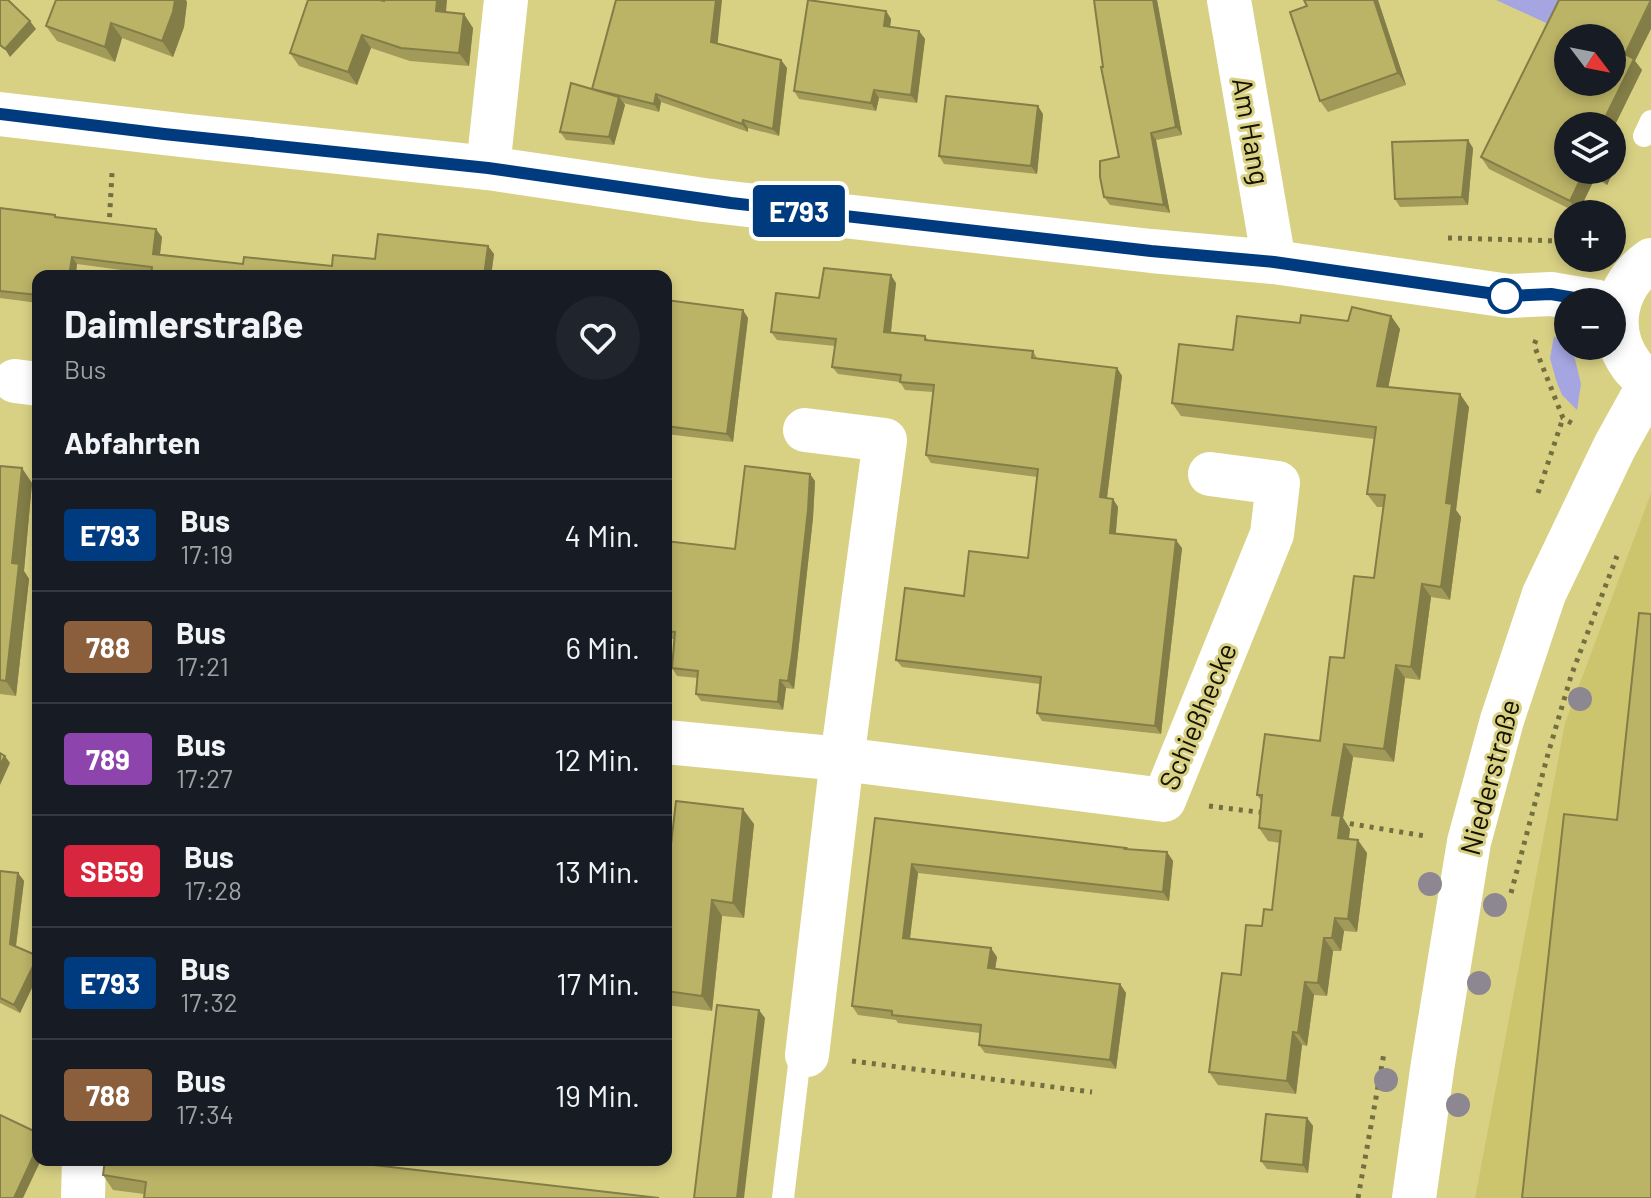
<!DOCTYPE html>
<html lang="de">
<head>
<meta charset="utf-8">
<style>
	:root { --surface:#171b24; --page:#20242c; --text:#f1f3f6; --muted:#9ea1a6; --line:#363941 }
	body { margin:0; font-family:Barlow,sans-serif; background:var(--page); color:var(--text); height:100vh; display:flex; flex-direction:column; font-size:30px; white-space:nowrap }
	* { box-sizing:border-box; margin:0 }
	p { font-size:26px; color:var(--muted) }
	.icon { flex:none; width:44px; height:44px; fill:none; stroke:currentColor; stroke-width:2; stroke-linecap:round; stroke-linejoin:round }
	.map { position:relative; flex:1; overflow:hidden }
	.side { position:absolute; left:32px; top:270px; width:640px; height:896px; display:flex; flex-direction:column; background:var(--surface); border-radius:16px; box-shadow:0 4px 12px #0003 }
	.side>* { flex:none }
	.badge { padding:0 16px; border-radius:6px; font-size:28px; line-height:52px }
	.needle { width:52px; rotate:122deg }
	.fabs { position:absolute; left:1554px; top:24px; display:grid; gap:16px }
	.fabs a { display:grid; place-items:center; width:72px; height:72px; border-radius:50%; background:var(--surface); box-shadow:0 4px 12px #0003; font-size:40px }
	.map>.badge { position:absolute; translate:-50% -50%; box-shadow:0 0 0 4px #fff }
	h2 { padding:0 32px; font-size:30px; line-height:72px }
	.round { display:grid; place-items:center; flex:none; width:84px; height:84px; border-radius:42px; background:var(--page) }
	.headline { display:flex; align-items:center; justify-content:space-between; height:136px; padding:0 32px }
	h1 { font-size:38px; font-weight:700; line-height:60px }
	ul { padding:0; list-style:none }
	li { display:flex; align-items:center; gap:24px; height:112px; padding:0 32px; border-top:2px solid var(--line) }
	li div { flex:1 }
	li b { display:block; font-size:30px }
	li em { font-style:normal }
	li .badge { min-width:88px; font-weight:700; text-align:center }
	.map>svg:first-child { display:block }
	.built { fill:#cdc56e }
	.green { fill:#a5a5e1 }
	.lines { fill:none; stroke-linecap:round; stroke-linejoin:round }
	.path { stroke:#746f40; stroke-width:5; stroke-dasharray:4 6; stroke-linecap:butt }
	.lane { stroke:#fff; stroke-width:22 }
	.street { stroke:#fff; stroke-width:44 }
	.secondary { stroke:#fff; stroke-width:44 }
	.tree { fill:#8d8791 }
	.wall { fill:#a19a58 }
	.shaded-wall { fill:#837d47 }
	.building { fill:#bbb366; stroke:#837d47; stroke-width:2; fill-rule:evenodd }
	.line-casing { stroke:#fff; stroke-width:18 }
	.line { stroke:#003b80; stroke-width:12 }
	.stop-dot { fill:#fff; stroke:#003b80; stroke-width:4 }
	.labels { text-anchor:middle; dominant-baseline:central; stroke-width:6; stroke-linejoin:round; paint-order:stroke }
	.street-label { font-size:28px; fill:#151200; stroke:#d8d184 }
</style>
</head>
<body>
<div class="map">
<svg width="1651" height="1198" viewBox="0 0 1651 1198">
	<rect width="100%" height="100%" fill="#d8d184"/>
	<polygon class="built" points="1651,493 1651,1198 1475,1198 1565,723"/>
	<g class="green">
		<polygon points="1496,0 1571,0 1557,28"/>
		<polygon points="1554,336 1574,355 1581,384 1577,410 1562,395 1556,380 1550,358"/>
	</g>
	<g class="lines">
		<g class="path">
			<polyline points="109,227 112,173"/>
			<polyline points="1448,238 1562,241"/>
			<polyline points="1536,340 1534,345 1563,418 1575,425"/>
			<polyline points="1538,493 1563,418"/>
			<polyline points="1209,806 1266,813"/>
			<polyline points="1340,822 1425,836"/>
			<polyline points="1511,893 1548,754 1571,676 1617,556"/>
			<polyline points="852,1061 1092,1092"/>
			<polyline points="1358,1198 1384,1053"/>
		</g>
		<g class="lane">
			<polyline points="1644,136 1651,121"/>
			<polyline points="783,1198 799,1065 807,1055"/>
		</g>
		<g class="street">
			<polyline points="1229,0 1274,262"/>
			<polyline points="0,114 189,136 488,168 704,200 1151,251 1274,262 1509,296 1551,294 1598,302"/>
			<polyline points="488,168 506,0"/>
			<polyline points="15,381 38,384"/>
			<polyline points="805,430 885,440 842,759 807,1055"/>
			<polyline points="666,742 842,759 1164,800 1272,534 1278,483 1210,474"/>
			<polyline points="83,1198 84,1160"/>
		</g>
		<g class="secondary">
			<path d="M1651,260c-36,25 -46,70 -19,106 5,7 13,12 19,17"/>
			<polyline points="1414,1198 1433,1063 1469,842 1502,720 1544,594 1615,446 1650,383"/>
		</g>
	</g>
	<g class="tree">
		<circle cx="1580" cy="699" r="12"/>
		<circle cx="1430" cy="884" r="12"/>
		<circle cx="1495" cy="905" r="12"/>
		<circle cx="1479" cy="983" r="12"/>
		<circle cx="1386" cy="1080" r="12"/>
		<circle cx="1458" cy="1105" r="12"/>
	</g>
	<g class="wall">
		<polygon points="1094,0 1157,0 1182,135 1156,140 1170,213 1110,205 1104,197 1119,157 1103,67"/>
		<polygon points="1304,0 1378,0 1406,85 1328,112 1320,101 1307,6"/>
		<polygon points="187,2 184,27 173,57 122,38 115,62 57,41 46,26"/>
		<polygon points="886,11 891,19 890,27 919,31 925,39 917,103 879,98 876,111 799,99 794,91"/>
		<polygon points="446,12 473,28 469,66 410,61 371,48 357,85 299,66 290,53"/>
		<polygon points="718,43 781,60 787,68 779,136 748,128 748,132 661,102 659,112 623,103 625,105 614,145 566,140 560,132 593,90"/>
		<polygon points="1635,61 1642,70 1612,131 1612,126 1568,170 1612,170 1624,150 1607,185 1595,178 1578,213 1489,169 1481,157"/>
		<polygon points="1043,114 1037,174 944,164 939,156"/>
		<polygon points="1473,148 1468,205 1400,207 1395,199"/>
		<polygon points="0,208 55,215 57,218 162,237 160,254 243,264 332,266 375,259 488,246 494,254 491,276 151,274 77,264 38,276 38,303 0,298"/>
		<polygon points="896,283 891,332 925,336 928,340 1033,351 1037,358 1117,368 1122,376 1107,498 1113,499 1118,507 1116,533 1182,548 1161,734 1042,721 1037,713 1040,684 902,667 896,660 964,596 1028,558 1037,477 931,463 926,455 933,392 905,390 900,382 838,374 832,367 835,346 777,340 771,332 819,298"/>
		<polygon points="666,300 748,318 733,442 666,434"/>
		<polygon points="1391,316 1400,329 1388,387 1469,407 1456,510 1461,517 1450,600 1431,597 1420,680 1405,678 1394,762 1353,757 1343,818 1350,829 1349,839 1367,853 1357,932 1344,931 1341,951 1333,951 1327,996 1314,995 1307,1046 1302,1045 1296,1094 1218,1085 1209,1072 1241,975 1262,926 1272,910 1280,843 1268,841 1259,828 1262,802 1257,795 1320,741 1344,658 1374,578 1383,507 1377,507 1367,494 1374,439 1181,416 1172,403 1233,350 1300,323 1348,321"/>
		<polygon points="0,466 32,483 24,571 29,579 16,696 0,694"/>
		<polygon points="815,481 813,518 797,663 794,689 786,688 783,710 701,701 696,694 698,678 677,676 672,668 674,639 666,639 666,541 735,549"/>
		<polygon points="875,818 1126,848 1127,849 1167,852 1173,861 1169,901 918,873 910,938 997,957 995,969 1120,984 1126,993 1116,1069 985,1053 979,1045 980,1033 898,1023 896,1020 858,1015 852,1006"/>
		<polygon points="754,824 744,918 722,916 712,1011 666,1005 666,889"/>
		<polygon points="0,871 18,873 24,881 16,947 38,957 38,975 20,1013 0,1003"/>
		<polygon points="1307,1118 1313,1126 1308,1173 1267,1169 1261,1161"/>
		<polygon points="103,1175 659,1198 144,1194 113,1190"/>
	</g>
	<g class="shaded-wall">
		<polygon points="175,0 186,0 187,2 184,27 173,57 162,41"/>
		<polygon points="437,0 447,0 445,24 436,11"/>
		<polygon points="716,0 722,0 717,49 711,42"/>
		<polygon points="1153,0 1157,0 1182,135 1176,127"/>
		<polygon points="1374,0 1378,0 1406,85 1398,73"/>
		<polygon points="1651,2 1651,29 1635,61 1642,70 1612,131 1612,126 1601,126 1625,54"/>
		<polygon points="886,11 891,19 889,34 884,26"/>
		<polygon points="464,14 473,28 469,66 459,53"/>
		<polygon points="30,21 36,29 10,57 5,49"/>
		<polygon points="111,23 122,38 115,62 105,47"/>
		<polygon points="919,31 925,39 917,103 911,95"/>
		<polygon points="362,35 371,48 357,85 348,72"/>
		<polygon points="781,60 787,68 779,136 773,129"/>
		<polygon points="874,90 879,98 876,111 871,103"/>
		<polygon points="656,94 661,102 659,112 654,104"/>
		<polygon points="619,97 625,105 614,145 609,137"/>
		<polygon points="1038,106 1043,114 1037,174 1031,166"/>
		<polygon points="743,120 748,128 748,132 742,124"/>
		<polygon points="1151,133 1156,140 1170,213 1164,205"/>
		<polygon points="1616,139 1624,150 1607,185 1599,173 1601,170 1612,170 1612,147"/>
		<polygon points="1468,140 1473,148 1468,205 1462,197"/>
		<polygon points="1585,170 1589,170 1595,178 1578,213 1570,201"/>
		<polygon points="156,229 162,237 159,262 153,254"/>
		<polygon points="488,246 494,254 491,276 484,276"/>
		<polygon points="72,257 77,264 76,276 69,276"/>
		<polygon points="891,275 896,283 890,340 884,332"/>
		<polygon points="743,310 748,318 733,442 727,434"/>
		<polygon points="1391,316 1400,329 1386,399 1377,386"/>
		<polygon points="1117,368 1122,376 1106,505 1100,497"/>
		<polygon points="1460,394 1469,407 1456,510 1461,517 1450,600 1441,587 1446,503"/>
		<polygon points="22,468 32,483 24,571 29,579 16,696 6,681 12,563"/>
		<polygon points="810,474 815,481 813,518 794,689 788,681"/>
		<polygon points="1113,499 1118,507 1115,540 1110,533"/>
		<polygon points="1176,540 1182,548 1161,734 1155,726"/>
		<polygon points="1422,584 1431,597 1420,680 1411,667"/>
		<polygon points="1396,665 1405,678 1394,762 1384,749"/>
		<polygon points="780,680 786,688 783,710 778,702"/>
		<polygon points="1344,744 1353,757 1343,818 1350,829 1347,851 1338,838 1332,815"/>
		<polygon points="5,756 10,763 0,785 0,765"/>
		<polygon points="743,809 754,824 744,918 733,903"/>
		<polygon points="1358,840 1367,853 1357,932 1348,919"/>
		<polygon points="1167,852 1173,861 1169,901 1163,892"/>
		<polygon points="912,864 918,873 909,946 903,938"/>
		<polygon points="18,873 24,881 15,952 10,944"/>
		<polygon points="712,900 722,916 712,1011 702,996"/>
		<polygon points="1335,918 1344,931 1341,951 1332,938"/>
		<polygon points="1324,938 1333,951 1327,996 1318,983"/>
		<polygon points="991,948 997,957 994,977 988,968"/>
		<polygon points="38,956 38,975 20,1013 14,1005"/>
		<polygon points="1305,982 1314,995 1307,1046 1298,1033"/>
		<polygon points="1120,984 1126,993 1116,1069 1110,1060"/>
		<polygon points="759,1010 765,1018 744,1198 737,1198"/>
		<polygon points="1293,1032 1302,1045 1296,1094 1287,1081"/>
		<polygon points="1307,1118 1313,1126 1308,1173 1303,1165"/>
		<polygon points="38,1146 38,1160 41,1160 23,1198 14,1198"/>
	</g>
	<g class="building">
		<polygon points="0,0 8,0 30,21 5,49 0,45"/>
		<polygon points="56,0 175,0 173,12 162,41 111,23 105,47 46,26"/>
		<polygon points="308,0 380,0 384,1 384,0 437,0 436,11 464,14 459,53 401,48 362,35 348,72 290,53"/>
		<polygon points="616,0 716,0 711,42 781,60 773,129 743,120 742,124 656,94 654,104 592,89"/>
		<polygon points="808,0 886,11 884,26 919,31 911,95 874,90 871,103 794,91"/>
		<polygon points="1094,0 1153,0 1176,127 1151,133 1164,205 1104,197 1100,177 1100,161 1119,157 1101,67 1103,67"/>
		<polygon points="1304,0 1374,0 1398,73 1320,101 1290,12 1307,6"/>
		<path d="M1559,0h92l-26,54 9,5 -33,67h-33v44h17l-15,31 -89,-44zM1568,38h44v44h-44z"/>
		<polygon points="571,83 619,97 609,137 560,132"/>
		<polygon points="946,96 1038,106 1031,166 939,156"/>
		<polygon points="1612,137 1616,139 1612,147"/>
		<polygon points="1468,140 1462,197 1395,199 1392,142"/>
		<polygon points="0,208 55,215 55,217 156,229 153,254 243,264 244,257 332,266 333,255 375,259 378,234 488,246 484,276 151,276 152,267 72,257 69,276 38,276 38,295 0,291"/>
		<polygon points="824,268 891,275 884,332 925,336 925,340 1033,351 1032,358 1117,368 1100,497 1113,499 1110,533 1176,540 1155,726 1037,713 1041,677 896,660 905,588 964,596 969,551 1028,558 1038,469 926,455 934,385 900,382 901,375 832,367 836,339 771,332 776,293 819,298"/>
		<polygon points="666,300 743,310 727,434 666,426"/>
		<polygon points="1352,307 1391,316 1377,386 1460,394 1446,503 1452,504 1441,587 1422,584 1411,667 1396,665 1384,749 1344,744 1332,815 1341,816 1338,838 1358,840 1348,919 1335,918 1332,938 1324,938 1318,983 1305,982 1298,1033 1293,1032 1287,1081 1209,1072 1222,973 1241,975 1246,925 1262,926 1264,909 1272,910 1281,831 1259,828 1262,795 1257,795 1265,734 1320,741 1330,657 1344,658 1354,576 1374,578 1385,495 1367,494 1376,427 1172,403 1179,344 1233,350 1237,316 1300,323 1301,315 1348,321"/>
		<polygon points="0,466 22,468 12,563 19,564 6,681 0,680"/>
		<polygon points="745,466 810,474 808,510 792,655 788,681 780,680 778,702 696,694 698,671 672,668 675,632 666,631 666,541 735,549"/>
		<polygon points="1639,613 1651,614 1651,1198 1522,1198 1564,814 1617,820"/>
		<polygon points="0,753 5,756 0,765"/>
		<polygon points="676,801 743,809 733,903 712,900 702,996 666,991 666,889"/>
		<polygon points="875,818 1126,848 1125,849 1167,852 1163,892 912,864 903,938 991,948 988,968 1120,984 1110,1060 979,1045 981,1025 892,1015 892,1011 852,1006"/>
		<polygon points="0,871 18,873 10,944 38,956 14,1005 0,998"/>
		<polygon points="717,1005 759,1010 737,1198 694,1198"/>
		<polygon points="1266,1114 1307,1118 1303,1165 1261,1161"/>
		<polygon points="0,1115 38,1133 38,1146 14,1198 0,1198"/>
		<polygon points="105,1160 330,1160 659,1198 144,1198 146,1182 103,1175"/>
	</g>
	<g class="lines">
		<defs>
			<polyline id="line" points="0,114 164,134 488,168 731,203 1151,251 1274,262 1509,296 1551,294 1598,302"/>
		</defs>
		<use href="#line" class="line-casing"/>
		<use href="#line" class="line"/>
	</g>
	<circle class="stop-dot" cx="1505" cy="296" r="16"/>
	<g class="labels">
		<g class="street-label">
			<text transform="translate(1252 131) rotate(80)">Am Hang</text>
			<text transform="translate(1197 716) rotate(-67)">Schießhecke</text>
			<text transform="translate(1489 777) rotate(-75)">Niederstraße</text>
		</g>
	</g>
</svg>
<div class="fabs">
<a><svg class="needle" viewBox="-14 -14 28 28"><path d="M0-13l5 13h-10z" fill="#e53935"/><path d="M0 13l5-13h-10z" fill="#9ea1a6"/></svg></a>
<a><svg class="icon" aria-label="layers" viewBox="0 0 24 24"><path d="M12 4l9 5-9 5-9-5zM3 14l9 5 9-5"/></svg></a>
<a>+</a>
<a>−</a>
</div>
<b class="badge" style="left:799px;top:211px;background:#003b80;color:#fff">E793</b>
<section class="side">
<div class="headline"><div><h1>Daimlerstraße</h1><p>Bus</p></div><a class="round"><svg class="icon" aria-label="heart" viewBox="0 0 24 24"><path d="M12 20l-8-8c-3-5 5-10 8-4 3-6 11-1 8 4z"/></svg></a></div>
<h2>Abfahrten</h2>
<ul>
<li><span class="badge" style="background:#003b80;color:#fff">E793</span><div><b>Bus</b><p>17:19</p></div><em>4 Min.</em></li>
<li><span class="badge" style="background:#8b5e3c;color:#fff">788</span><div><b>Bus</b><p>17:21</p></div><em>6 Min.</em></li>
<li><span class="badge" style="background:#8e44ad;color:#fff">789</span><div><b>Bus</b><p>17:27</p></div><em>12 Min.</em></li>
<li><span class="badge" style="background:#d7263d;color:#fff">SB59</span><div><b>Bus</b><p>17:28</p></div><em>13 Min.</em></li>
<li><span class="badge" style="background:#003b80;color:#fff">E793</span><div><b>Bus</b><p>17:32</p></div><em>17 Min.</em></li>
<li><span class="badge" style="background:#8b5e3c;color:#fff">788</span><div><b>Bus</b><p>17:34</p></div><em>19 Min.</em></li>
</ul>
</section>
</div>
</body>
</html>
